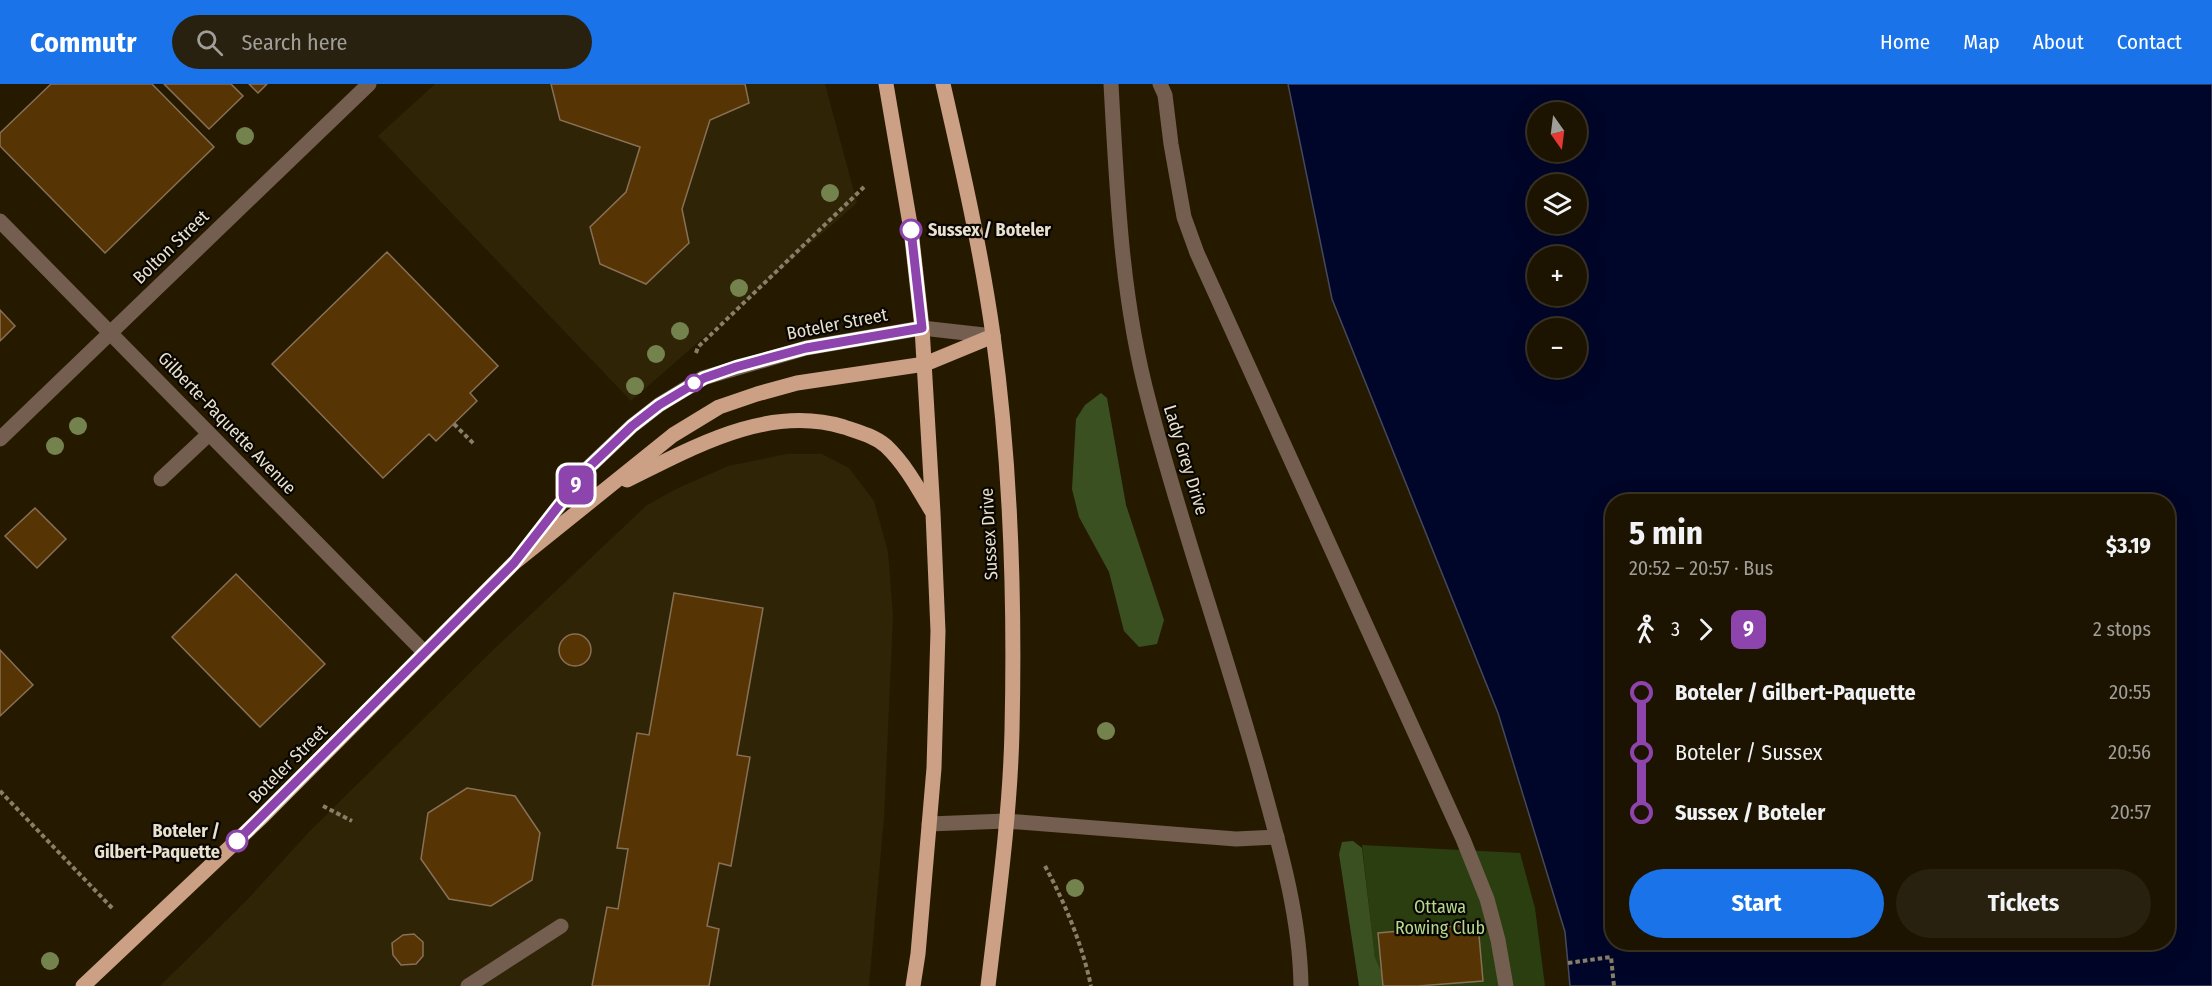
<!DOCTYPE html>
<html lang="en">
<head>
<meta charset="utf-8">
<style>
	:root { --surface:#1c1400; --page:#29210f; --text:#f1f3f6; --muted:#a09e99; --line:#3a3322; --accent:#1a73e8 }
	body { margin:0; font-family:"Fira Sans Condensed",sans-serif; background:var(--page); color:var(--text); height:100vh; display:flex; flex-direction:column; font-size:22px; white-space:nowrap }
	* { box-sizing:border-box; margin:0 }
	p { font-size:20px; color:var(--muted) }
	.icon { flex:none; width:33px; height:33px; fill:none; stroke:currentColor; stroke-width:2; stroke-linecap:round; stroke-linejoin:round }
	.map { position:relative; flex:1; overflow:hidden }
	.panel { position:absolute; left:1605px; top:410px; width:570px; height:456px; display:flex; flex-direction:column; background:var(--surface); border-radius:24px; box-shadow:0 6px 24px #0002,0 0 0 2px var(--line) }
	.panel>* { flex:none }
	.badge { padding:0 12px; border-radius:9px; font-size:21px; line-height:39px }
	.needle { width:39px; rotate:166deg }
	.fabs { position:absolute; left:1527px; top:18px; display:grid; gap:12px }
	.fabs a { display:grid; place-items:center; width:60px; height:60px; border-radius:50%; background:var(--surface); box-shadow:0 6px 24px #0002,0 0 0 2px var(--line); font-size:30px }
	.map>.badge { position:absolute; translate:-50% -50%; box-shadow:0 0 0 3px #fff }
	.legs { display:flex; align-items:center; gap:9px; height:66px; padding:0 24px; font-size:20px }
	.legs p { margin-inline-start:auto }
	.overview { display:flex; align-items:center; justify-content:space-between; height:102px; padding:0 24px }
	h1 { font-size:33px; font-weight:700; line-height:45px }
	.cta { display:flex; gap:12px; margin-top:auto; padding:12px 24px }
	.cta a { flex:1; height:69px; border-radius:36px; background:var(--accent); color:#fff; font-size:24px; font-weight:700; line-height:69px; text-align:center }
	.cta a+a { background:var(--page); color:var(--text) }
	ul { padding:0 24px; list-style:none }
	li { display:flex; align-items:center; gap:21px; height:60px; font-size:22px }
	li i { display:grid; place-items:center; width:9px; height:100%; margin:0 8px; background:currentColor }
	li i::after { content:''; width:15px; height:15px; margin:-8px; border:4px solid; border-radius:50%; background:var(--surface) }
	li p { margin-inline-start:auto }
	li:first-child i { background:linear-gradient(#0000 50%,currentColor 0) }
	li:last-child i { background:linear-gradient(currentColor 50%,#0000 0) }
	header { display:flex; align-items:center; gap:36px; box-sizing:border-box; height:84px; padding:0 30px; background:var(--accent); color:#fff }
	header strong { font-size:28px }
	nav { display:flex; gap:33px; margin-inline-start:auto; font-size:21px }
	.search { width:420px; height:54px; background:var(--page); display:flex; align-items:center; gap:15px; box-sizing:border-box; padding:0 21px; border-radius:33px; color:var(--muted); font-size:22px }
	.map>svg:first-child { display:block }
	.built { fill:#2f2406 }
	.green { fill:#2a3e10 }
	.forest { fill:#3b5021 }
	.water { fill:#000629; stroke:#46485b; stroke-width:1.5; fill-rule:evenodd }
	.building { fill:#563403; stroke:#887056; stroke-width:1.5 }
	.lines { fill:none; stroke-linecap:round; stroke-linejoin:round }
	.path { stroke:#887f69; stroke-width:4; stroke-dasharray:4.5 3; stroke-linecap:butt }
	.minor { stroke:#735e50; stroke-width:15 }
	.major { stroke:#cba084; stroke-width:15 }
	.tree { fill:#74824e }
	.line-1-casing { stroke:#fff; stroke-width:14 }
	.line-1 { stroke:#8e44ad; stroke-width:9 }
	.stop-1-dot { fill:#fff; stroke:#8e44ad; stroke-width:3 }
	.labels { text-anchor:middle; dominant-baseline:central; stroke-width:4.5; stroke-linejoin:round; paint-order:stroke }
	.stop-label { font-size:18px; font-weight:bold; fill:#e8e1cf; stroke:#0a0600; text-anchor:start }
	.street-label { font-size:18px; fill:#e8e1cf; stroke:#0a0600 }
	.park-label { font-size:18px; fill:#b4d88e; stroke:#0a0600 }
</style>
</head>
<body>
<header>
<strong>Commutr</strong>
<div class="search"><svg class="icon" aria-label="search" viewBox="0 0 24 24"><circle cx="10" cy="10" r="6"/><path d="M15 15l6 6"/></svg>Search here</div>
<nav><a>Home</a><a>Map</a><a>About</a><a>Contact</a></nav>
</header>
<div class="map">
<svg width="2212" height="902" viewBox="0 0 2212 902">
	<rect width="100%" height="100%" fill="#251a00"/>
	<g class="built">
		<polygon points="435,0 825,0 857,119 631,317 378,52"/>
		<polygon points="787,370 822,370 849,384 874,417 888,468 893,533 884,734 869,902 160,902 245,818 308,749 493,566 646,422 674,406 728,382"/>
	</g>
	<polygon class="green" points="1362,761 1520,769 1535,824 1545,902 1378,902"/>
	<g class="forest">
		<polygon points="1101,309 1107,314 1126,421 1164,536 1157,560 1139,563 1124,547 1109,488 1079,433 1072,405 1076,335 1085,321"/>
		<polygon points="1353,757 1362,764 1375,874 1380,885 1400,902 1359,902 1339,770 1342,758"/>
	</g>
	<path class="water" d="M1288,0h924v902h-642l-5,-54 -67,-219 -166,-414zM1538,28h38v40h-38zM1538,100h38v40h-38zM1538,172h38v40h-38zM1538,244h38v40h-38zM1612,417h556v441h-556z"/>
	<g class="building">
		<polygon points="51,0 152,0 214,63 105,169 0,62 0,49"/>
		<polygon points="164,0 231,0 243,12 209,45"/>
		<polygon points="249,0 267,0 258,9"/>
		<polygon points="551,0 745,0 749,19 710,36 682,125 689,159 646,200 600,180 590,143 626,108 640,63 560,36"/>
		<polygon points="387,168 498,282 470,309 477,317 436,357 429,350 383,394 272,280"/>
		<polygon points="0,226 15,242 0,257"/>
		<polygon points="35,424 66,455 37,484 5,452"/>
		<polygon points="236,490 325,580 260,643 172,553"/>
		<polygon points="674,509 763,524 737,671 750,673 731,782 719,779 707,842 719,845 709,902 592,902 607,823 618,825 628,765 617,764 637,649 649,651"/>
		<circle cx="575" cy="566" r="16"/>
		<polygon points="0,566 33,601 0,632"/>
		<polygon points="467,704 515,712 540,749 532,796 491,822 449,815 421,775 428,729"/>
		<polygon points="1478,840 1483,897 1418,902 1383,902 1378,849"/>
		<polygon points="414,850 423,858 423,872 416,880 401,881 393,871 392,859 403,851"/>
	</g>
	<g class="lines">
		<g class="path">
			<polyline points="696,269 698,263 864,103"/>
			<polyline points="454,340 474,360"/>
			<polyline points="0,707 113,825"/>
			<polyline points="323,722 352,737"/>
			<path d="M1045,782c20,37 37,78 46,120"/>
			<polyline points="1568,879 1611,873 1614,902"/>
		</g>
		<g class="minor">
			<path d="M1111,0c6,107 10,214 38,318 33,129 79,255 114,384 18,65 37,132 38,200"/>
			<polyline points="1160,0 1165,11 1171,60 1184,133 1197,169 1463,755 1487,815 1498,856 1506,902"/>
			<polyline points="0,137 425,569"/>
			<polyline points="0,355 369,0"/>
			<polyline points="161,395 209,350"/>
			<polyline points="524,467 589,383 632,342 659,321 703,294 806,264 922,244 993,252"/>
			<polyline points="929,740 1006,737 1236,755 1277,753"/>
			<polyline points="468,902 561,842"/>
		</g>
		<g class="major">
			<polyline points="886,0 911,146 922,244 933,429 938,547 934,684 918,870 913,902"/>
			<path d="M943,0c19,83 38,166 50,251 18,130 22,265 19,396 -2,85 -14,170 -24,255"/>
			<path d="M627,396c67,-33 141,-76 217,-53 15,5 30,9 42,19 19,18 32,42 45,64"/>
			<polyline points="83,902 263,732 514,479 673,351 719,323 757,310 797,299 925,280 993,252"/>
		</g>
	</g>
	<g class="tree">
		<circle cx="245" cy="52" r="9"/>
		<circle cx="830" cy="109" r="9"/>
		<circle cx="739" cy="204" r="9"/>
		<circle cx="680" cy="247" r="9"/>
		<circle cx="656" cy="270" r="9"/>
		<circle cx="635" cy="302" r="9"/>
		<circle cx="78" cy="342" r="9"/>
		<circle cx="55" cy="362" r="9"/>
		<circle cx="1106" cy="647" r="9"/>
		<circle cx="1075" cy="804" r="9"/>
		<circle cx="50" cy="877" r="9"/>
	</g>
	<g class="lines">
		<defs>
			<polyline id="line-1" points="237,757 514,479 589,383 632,342 659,321 704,294 736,283 806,264 922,244 911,146"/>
		</defs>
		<use href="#line-1" class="line-1-casing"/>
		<use href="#line-1" class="line-1"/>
	</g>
	<g class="stop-1-dot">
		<circle cx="911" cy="146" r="10"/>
		<circle cx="694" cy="299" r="8"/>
		<circle cx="237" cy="757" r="10"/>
	</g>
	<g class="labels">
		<g class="stop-label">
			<text x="928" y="146">Sussex / Boteler</text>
			<text x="220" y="747" text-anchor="end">Boteler /<tspan x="220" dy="21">Gilbert-Paquette</tspan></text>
		</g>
		<g class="street-label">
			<text transform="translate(171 163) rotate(-44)">Bolton Street</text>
			<text transform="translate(837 240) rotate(-11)">Boteler Street</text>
			<text transform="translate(227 339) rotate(46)">Gilberte-Paquette Avenue</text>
			<text transform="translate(1186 376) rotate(73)">Lady Grey Drive</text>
			<text transform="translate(989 450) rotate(-93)">Sussex Drive</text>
			<text transform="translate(288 680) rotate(-45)">Boteler Street</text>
		</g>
		<g class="park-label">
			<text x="1440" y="823">Ottawa<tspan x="1440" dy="21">Rowing Club</tspan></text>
		</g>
	</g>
</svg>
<div class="fabs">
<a><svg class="needle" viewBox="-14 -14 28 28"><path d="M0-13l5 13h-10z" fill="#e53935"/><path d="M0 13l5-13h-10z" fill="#a09e99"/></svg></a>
<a><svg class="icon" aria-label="layers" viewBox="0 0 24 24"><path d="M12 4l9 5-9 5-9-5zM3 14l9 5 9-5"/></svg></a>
<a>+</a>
<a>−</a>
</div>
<b class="badge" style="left:576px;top:401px;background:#8e44ad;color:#fff">9</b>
<section class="panel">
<div class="overview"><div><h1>5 min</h1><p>20:52 – 20:57 · Bus</p></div><b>$3.19</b></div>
<div class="legs"><svg class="icon" aria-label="walk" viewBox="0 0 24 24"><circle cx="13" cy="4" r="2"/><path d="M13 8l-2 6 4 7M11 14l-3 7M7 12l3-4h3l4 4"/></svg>3<svg class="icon" aria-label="forward" viewBox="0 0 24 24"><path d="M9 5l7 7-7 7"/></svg><b class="badge" style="background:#8e44ad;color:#fff">9</b><p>2 stops</p></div>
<ul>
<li><i style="color:#8e44ad"></i><b>Boteler / Gilbert-Paquette</b><p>20:55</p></li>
<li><i style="color:#8e44ad"></i><span>Boteler / Sussex</span><p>20:56</p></li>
<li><i style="color:#8e44ad"></i><b>Sussex / Boteler</b><p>20:57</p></li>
</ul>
<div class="cta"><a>Start</a><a>Tickets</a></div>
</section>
</div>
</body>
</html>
